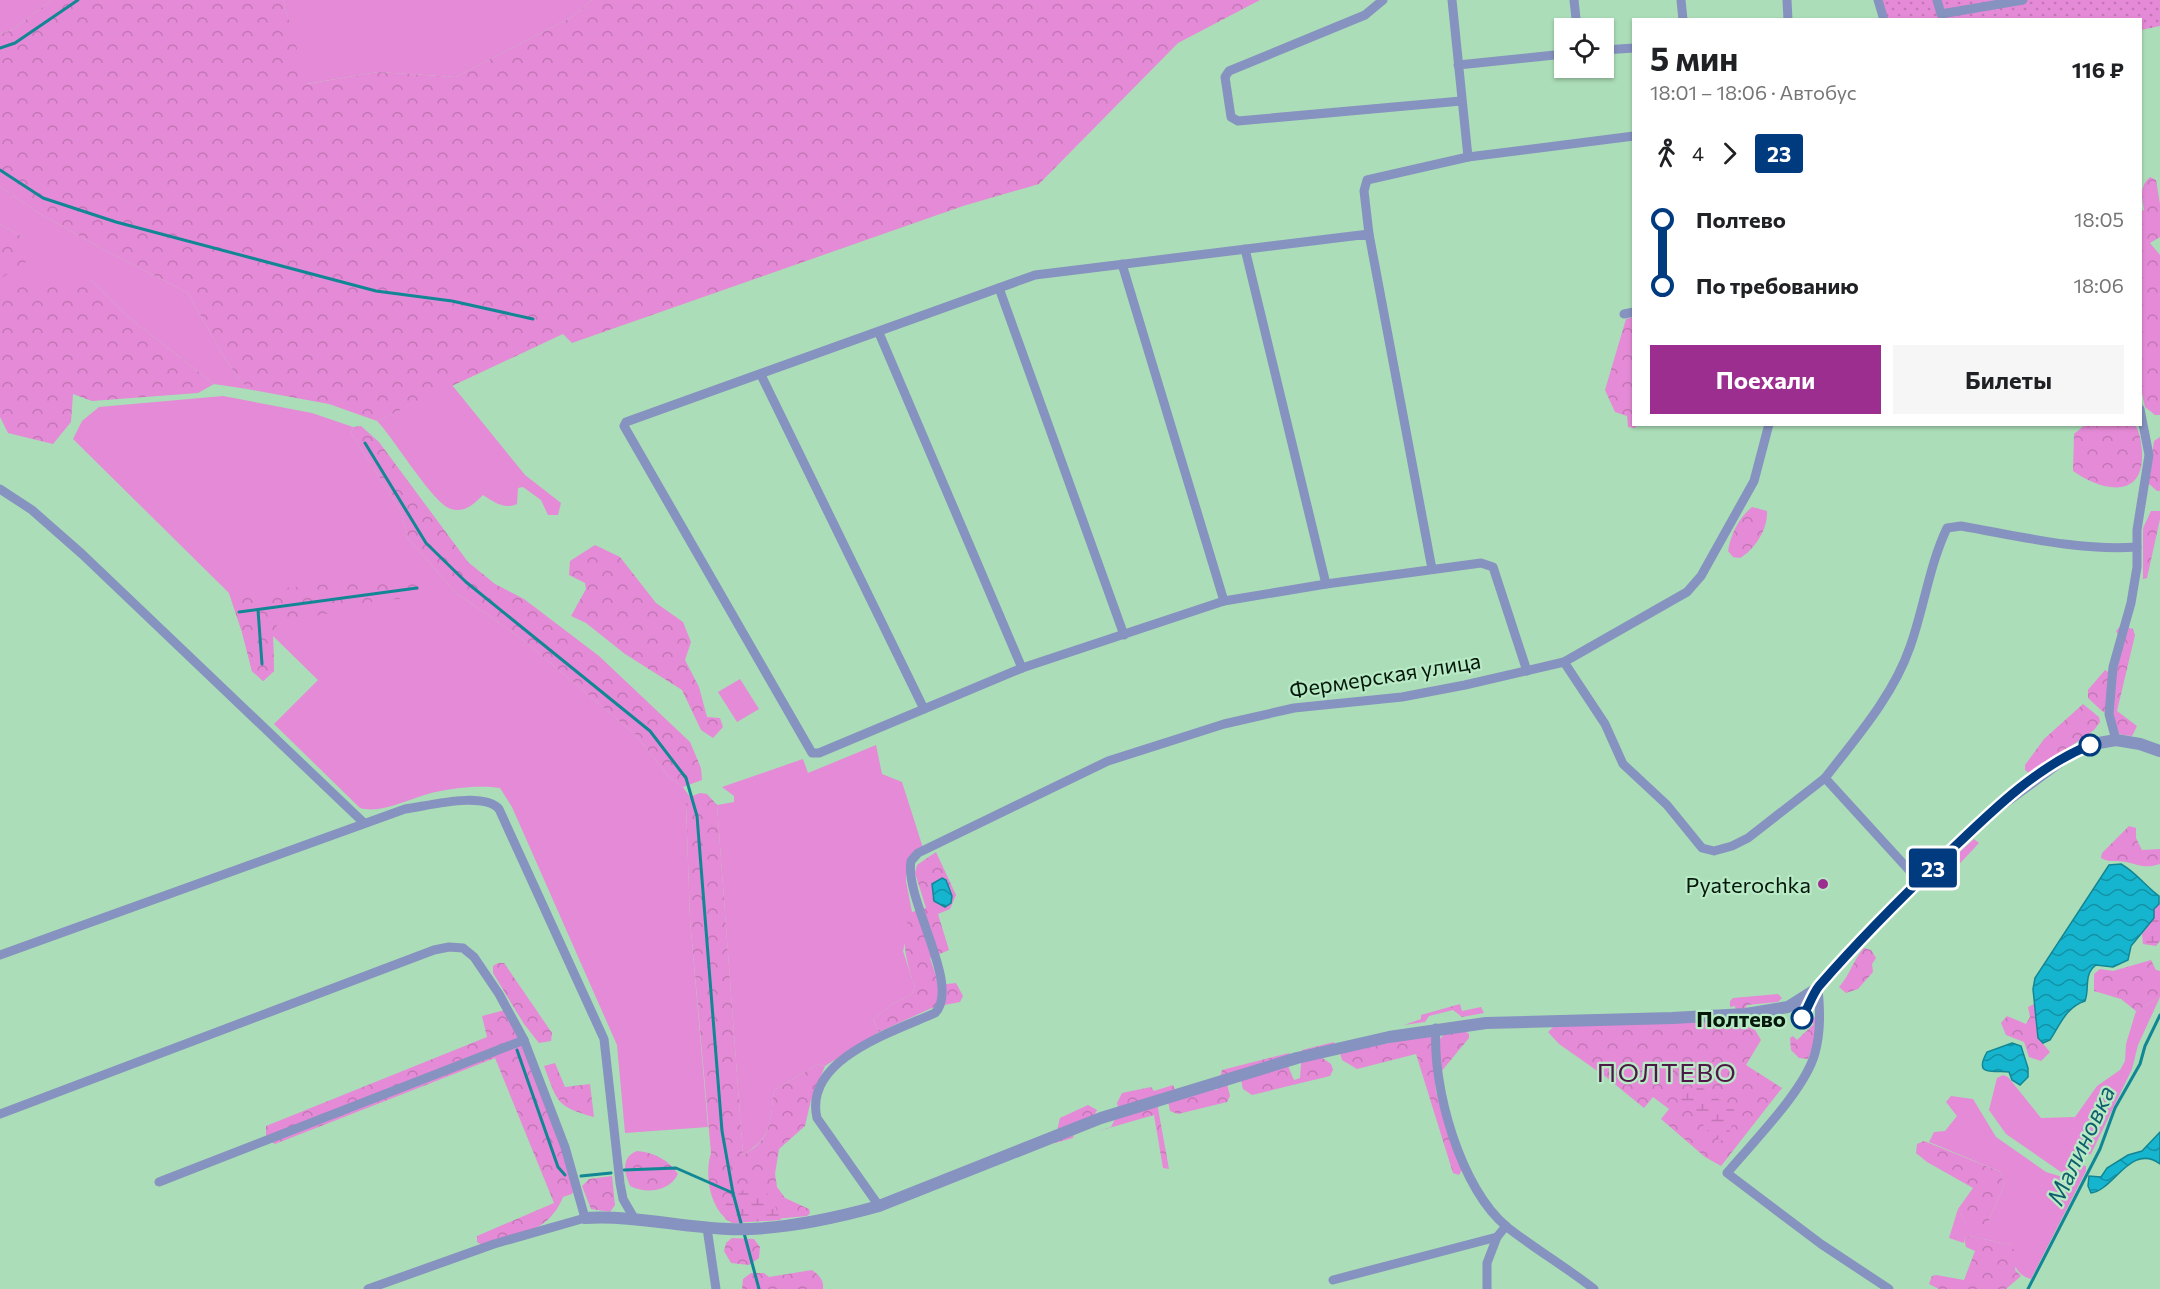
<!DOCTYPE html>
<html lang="ru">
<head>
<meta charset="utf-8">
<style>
	:root { --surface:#fff; --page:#f6f6f6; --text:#202124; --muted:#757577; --accent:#9b2e8e }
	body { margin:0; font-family:Commissioner,sans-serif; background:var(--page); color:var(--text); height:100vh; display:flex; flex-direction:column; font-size:22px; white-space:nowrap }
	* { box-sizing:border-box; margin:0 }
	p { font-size:20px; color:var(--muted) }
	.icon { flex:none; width:33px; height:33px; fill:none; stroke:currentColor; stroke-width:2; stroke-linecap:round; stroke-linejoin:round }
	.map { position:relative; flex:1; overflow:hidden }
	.details { position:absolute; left:1632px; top:18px; width:510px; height:408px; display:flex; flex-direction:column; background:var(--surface); border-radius:0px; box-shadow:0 2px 4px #0004 }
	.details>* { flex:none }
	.badge { padding:0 12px; border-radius:4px; font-size:21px; line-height:39px }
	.buttons { position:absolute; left:1554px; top:18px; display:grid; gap:12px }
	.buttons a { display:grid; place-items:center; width:60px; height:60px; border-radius:0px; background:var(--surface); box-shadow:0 2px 4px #0004; font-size:30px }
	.map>.badge { position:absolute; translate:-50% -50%; box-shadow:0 0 0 3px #fff }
	.legs { display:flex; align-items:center; gap:9px; height:66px; padding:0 18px; font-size:20px }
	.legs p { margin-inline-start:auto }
	.overview { display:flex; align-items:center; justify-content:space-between; height:102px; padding:0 18px }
	h1 { font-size:33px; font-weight:700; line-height:45px }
	.button { display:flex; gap:12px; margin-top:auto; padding:12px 18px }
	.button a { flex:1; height:69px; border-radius:0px; background:var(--accent); color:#fff; font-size:24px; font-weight:700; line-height:69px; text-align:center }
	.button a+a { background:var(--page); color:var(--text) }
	ul { padding:0 18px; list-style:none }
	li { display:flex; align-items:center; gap:21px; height:66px; font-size:22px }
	li i { display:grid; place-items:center; width:9px; height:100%; margin:0 8px; background:currentColor }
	li i::after { content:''; width:15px; height:15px; margin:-8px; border:4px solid; border-radius:50%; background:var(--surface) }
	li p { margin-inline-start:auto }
	li:first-child i { background:linear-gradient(#0000 50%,currentColor 0) }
	li:last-child i { background:linear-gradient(currentColor 50%,#0000 0) }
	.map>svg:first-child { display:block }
	.grass { fill:#e58ad6 }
	.forest { fill:url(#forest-crowns) }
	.wetland { fill:url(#wetland-marsh) }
	.garden { fill:url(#garden-dots) }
	.water { fill:url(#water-waves); stroke:#118694; stroke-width:1.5 }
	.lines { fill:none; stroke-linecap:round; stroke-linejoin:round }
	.stream { stroke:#118694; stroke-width:3 }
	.minor { stroke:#8692bf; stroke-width:9 }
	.tertiary { stroke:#8692bf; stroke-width:12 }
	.line-1-casing { stroke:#fff; stroke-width:14 }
	.line-1 { stroke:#003b80; stroke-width:9 }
	.stop-1-dot { fill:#fff; stroke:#003b80; stroke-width:3 }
	.poi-dot { fill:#9b2e8e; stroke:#b8eac5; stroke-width:2 }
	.labels { text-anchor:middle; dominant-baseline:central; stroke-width:4.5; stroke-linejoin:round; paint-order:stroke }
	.street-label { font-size:22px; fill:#05180b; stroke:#b8eac5 }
	.poi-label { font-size:22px; fill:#05180b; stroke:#b8eac5; text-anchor:end }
	.stop-label { font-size:22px; font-weight:bold; fill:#05180b; stroke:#b8eac5; text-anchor:end }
	.water-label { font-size:24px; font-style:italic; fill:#115f6c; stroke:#b8eac5 }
	.quarter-label { font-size:26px; letter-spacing:1.5px; fill:#4d1946; stroke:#b8eac5 }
</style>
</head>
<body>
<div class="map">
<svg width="2160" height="1289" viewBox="0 0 2160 1289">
	<defs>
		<pattern id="forest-crowns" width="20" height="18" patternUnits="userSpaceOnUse" patternTransform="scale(1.5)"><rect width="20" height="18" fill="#e58ad6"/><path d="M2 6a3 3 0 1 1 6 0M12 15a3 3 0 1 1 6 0" fill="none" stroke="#c376b6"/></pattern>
		<pattern id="wetland-marsh" width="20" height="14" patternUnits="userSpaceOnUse" patternTransform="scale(1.5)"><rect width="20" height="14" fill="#e58ad6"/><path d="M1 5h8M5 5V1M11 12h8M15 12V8" fill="none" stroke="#c376b6"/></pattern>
		<pattern id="garden-dots" width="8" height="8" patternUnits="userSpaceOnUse" patternTransform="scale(1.5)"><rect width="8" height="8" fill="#e58ad6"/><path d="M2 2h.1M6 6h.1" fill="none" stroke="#c376b6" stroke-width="1.8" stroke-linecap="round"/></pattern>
		<pattern id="water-waves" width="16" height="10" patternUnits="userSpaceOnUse" patternTransform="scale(1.5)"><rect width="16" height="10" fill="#16b5cf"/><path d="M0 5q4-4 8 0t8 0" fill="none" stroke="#1292a6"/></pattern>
	</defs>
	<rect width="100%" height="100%" fill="#abddb8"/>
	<g class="grass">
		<polygon points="0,0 52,0 12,30 0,34"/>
		<polygon points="283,0 592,0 572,17 456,77 378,72 306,84"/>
		<polygon points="0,187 37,212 101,248 188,293 225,359 247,389 214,384 127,316 90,279 0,279 23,237 0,224"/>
		<path d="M452,385l73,90 36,28 -3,12h-10l-7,-15 -18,-13 -5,1 -1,16c-13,6 -23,-2 -34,-9 -9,9 -18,18 -32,14 -18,-5 -57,-71 -74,-88z"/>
		<path d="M223,396l89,17 41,14 -2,6 50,78 7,27 47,54 67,47 114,96 33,42 14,10 7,10 -4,8 4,114 18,208 -83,6 -8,-88 -105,-238 -12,-19c-21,-3 -48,0 -69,5 -23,6 -49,21 -71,15l-86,-84 44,-44 -45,-44 1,35 -11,10 -11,-10 -10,-39 -13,-39 -156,-154 9,-18 17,-14z"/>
		<polygon points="740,679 759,709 737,722 718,692"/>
		<path d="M876,745l6,29 20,8 21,66 -16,11 -1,22 6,31 -9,39 12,37 -4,7 -19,9 -19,16 6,12 -54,34 -7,-2 -44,26c-4,33 -1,46 -31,65l-26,-350 17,-3v-6l-12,-9 81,-28 5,14z"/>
		<polygon points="2160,997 2138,1045 2132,1069 2091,1154 2079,1156 2067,1171 2061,1172 2006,1134 1989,1110 1997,1078 2003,1075 2008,1077 2041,1118 2075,1117 2097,1086 2120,1070 2125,1061 2126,1044 2136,1011"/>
		<path d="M1951,1096l22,3 23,38 50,35 23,7 11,-14 6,1v5l-55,108c-18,-5 -17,-18 -20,-34l-41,-9 -6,2v5l-15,-5 9,-29 8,15 22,-1 16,-37 -3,-14 -72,-30 5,-10 11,-1 12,-15 -11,-14z"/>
	</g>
	<g class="forest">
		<polygon points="52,0 283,0 307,84 378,72 456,77 572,17 592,0 1260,0 1178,43 1039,184 963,206 572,343 563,334 377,421 329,404 247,389 225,359 188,293 101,248 37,212 0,187 0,34 12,30"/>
		<path d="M2150,177l6,3 4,24v33l-10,6 10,12v160h-5l-10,-8 -5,-24v-172l4,-1c-2,-13 -5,-23 6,-33z"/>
		<polygon points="0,224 23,237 29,260 0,279 90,279 127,316 214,384 198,393 92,401 73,394 71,422 53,444 8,433 0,417"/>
		<polygon points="1633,317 1634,424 1638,425 1634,428 1628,427 1627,416 1615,412 1605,390 1626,319"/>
		<path d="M2086,424l49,1c5,7 6,17 7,26 3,50 -41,40 -69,20l1,-37z"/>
		<polygon points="361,426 379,442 468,562 495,584 524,599 599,656 690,742 701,768 702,780 683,787 669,777 636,735 522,639 455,592 408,538 401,511 351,433 353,427"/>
		<polygon points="2160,437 2160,491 2157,491 2148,483 2154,441"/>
		<path d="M1752,507l15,4c1,18 -12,38 -27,47l-7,-1 -5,-6c3,-18 11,-33 24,-44z"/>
		<polygon points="2151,511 2160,511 2160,519 2147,578 2143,579 2143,528"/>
		<polygon points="595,545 620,557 656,603 683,622 691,642 685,660 699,687 707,717 720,718 723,727 713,738 701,730 682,690 625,654 586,623 571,616 586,589 585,583 569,575 570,561"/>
		<polygon points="394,578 419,579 422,582 425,598 378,600 339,612 278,622 273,636 274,671 263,681 252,671 242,632 229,593"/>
		<path d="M2121,625l12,4 2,6 -18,76 20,15 -5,10c-6,-1 -13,0 -16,-6 -11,-18 1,-70 6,-89l-6,-10z"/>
		<polygon points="2105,670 2110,673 2107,711 2103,712 2088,698 2088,690"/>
		<polygon points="2083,704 2099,717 2100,722 2094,730 2035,771 2029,773 2025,770 2025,765 2044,739"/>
		<path d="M700,793l7,1 10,11 26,350c30,-17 27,-34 31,-65l44,-26 7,2 -14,34 -6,26 -26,23 -4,25 2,13 8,11 24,11 1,4 -3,3 -74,7c-23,-11 -29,-48 -22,-70l-21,-234 -4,-115 4,-7z"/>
		<path d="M2129,826l7,2v10l6,12 18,-1v15c-15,5 -20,1 -34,-2 -10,-2 -16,1 -25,-4l1,-5z"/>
		<polygon points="1974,839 1979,843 1939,886 1930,886 1929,880"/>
		<path d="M936,852l20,43 -6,14 -12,5 11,36 -19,8 9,27 17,-2 7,13 -3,6 -26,5 -55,25 -6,-12 19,-16 19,-9 4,-7c-8,-26 -17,-50 -3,-76l14,-4 -11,-35 2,-8z"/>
		<path d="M1864,948l7,2 5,8 -4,6 1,8 -15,17 -12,4 -7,-6c11,-12 14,-27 25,-39z"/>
		<polygon points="2151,960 2156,970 2160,971 2160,997 2136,1011 2121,999 2094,991 2094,974 2100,969 2113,971"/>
		<polygon points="498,963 504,963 552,1033 551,1041 539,1043 524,1024 493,973 493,966"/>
		<polygon points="1778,994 1782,998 1778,1002 1747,1005 1745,1009 1736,1010 1735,1006 1730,1007 1730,1001 1733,998"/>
		<polygon points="2036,1003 2038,1038 2050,1052 2041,1061 2029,1057 2024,1042 2006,1035 2001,1023 2007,1016 2026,1024 2030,1017 2028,1007"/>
		<polygon points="1460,1004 1462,1011 1481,1007 1484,1013 1462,1017 1453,1010 1429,1016 1425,1022 1404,1025 1421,1019 1421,1015"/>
		<path d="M505,1010c31,56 53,119 69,180l-2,4 -9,3c-15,37 -47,38 -81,48l-5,-3v-6l77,-33 -59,-145 -220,86 -9,-6v-12l221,-89 -5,-21z"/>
		<polygon points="1816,1016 1815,1040 1808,1059 1799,1058 1791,1050 1790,1038 1793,1036 1797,1040 1814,1024 1810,1021"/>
		<polygon points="1731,1020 1755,1030 1761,1040 1746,1065 1782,1088 1721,1166 1705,1157 1661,1119 1669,1109 1653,1097 1644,1108 1606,1077 1559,1044 1548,1032 1554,1026"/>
		<polygon points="1465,1031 1469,1034 1469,1038 1440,1073 1440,1039 1445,1033"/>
		<polygon points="1428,1035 1432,1038 1436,1092 1463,1168 1459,1175 1453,1173 1416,1054 1357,1069 1342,1060 1340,1053"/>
		<polygon points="1334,1042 1334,1046 1321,1057 1331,1064 1333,1070 1330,1076 1252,1095 1243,1089 1241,1080 1227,1084 1230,1096 1227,1102 1178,1114 1170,1111 1167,1097 1157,1103 1169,1169 1163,1168 1154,1115 1095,1132 1111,1127 1119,1111 1117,1103 1122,1093 1151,1087 1154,1091 1173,1085 1178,1097 1209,1088 1217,1090 1222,1070 1289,1053 1291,1059 1288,1066 1294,1080 1300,1078 1302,1050"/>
		<path d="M555,1063l10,24 25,-3 4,33c-38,-10 -37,-16 -50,-51z"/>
		<polygon points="2107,1103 2107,1115 2098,1135 2086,1138 2077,1128 2094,1107"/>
		<polygon points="1088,1105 1097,1110 1093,1118 1075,1125 1073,1138 1055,1143 1050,1140 1057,1131 1060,1118"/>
		<polygon points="1924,1141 2001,1172 2004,1186 1988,1223 1979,1227 1966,1224 1958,1209 1973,1188 1927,1162 1916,1153 1917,1144"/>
		<path d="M637,1151c16,1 32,9 41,23 -9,18 -32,20 -48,12 -6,-14 -9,-29 7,-35z"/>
		<polygon points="612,1176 615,1205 610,1212 591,1209 582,1186 589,1179"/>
		<polygon points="1970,1236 2011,1245 2018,1257 2015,1270 2021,1276 2006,1289 1939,1289 1929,1284 1932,1276 1936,1275 1964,1280 1975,1251 1966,1247 1964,1238"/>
		<polygon points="732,1238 754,1239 760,1247 759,1258 749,1265 731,1263 724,1251 726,1243"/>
		<path d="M812,1270c7,5 12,10 11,19h-81l1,-10 8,-6h13l5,4z"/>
	</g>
	<g class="wetland">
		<polygon points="2160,903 2160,941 2156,946 2143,944 2142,934 2154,918 2154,909"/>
		<polygon points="1698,1085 1741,1115 1722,1142 1706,1130 1693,1107 1681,1100 1687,1090"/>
		<path d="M747,1187c22,-2 26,15 34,33l-48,3 -8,-4v-14z"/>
	</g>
	<polygon class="garden" points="1880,0 2160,0 2160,26 2141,30 2140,20 1886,19"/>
	<g class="water">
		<path d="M2121,864c16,9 24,22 38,32v8l-5,5v9l-23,28 -3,14 -15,7 -17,-2c-13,10 -6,23 -11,36 -19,6 -25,24 -35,39l-7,3 -5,-5 -5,-49 2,-11 74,-113z"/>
		<polygon points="942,878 946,880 952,896 951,903 945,907 934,901 932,884"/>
		<path d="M2012,1043l9,3 7,22v9l-8,8 -8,-5 -3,-8c-12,-3 -37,7 -22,-20z"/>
		<path d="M2160,1132v32c-29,-22 -47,27 -69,29l-3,-7 1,-10 12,1 6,-9 21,-13 14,-4z"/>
	</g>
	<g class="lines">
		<g class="stream">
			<polyline points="0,48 15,43 78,0"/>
			<polyline points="0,170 43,198 116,222 376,291 452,301 533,319"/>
			<polyline points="365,443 426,543 466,582 650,731 686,778 697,816 722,1131 733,1193"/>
			<polyline points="258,610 262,664"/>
			<polyline points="239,612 417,588"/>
			<polyline points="517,1050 558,1167 565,1175"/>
			<polyline points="624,1170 676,1168 733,1193 741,1223"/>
			<polyline points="581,1176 611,1173"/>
			<polyline points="744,1233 759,1289"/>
			<polyline points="2028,1289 2100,1149 2115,1108 2140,1064 2145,1046 2160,1015"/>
		</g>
		<g class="minor">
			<polyline points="1383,0 1365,15 1229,71 1225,77 1231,117 1238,121 1461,101"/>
			<polyline points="1452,0 1468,157"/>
			<polyline points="1574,0 1577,28"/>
			<polyline points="1681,0 1683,20"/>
			<polyline points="1787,0 1788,20"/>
			<polyline points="1878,0 1884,20"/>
			<polyline points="1937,0 1941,14 2023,0"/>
			<polyline points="1604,50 1634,48"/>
			<polyline points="1458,65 1564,54"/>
			<polyline points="1369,234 1364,191 1367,180 1468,157 1634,136"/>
			<polyline points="1245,249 1326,584"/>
			<polyline points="1122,264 1224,601"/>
			<polyline points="999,288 1124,635"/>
			<polyline points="1624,314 1634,312"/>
			<polyline points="879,333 1022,668"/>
			<polyline points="761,375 924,709"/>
			<polyline points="0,489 32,510 82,554 363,822"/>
			<polyline points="1432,569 1369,234 1035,275 626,422 624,426 812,753 819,753 1022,668 1224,601 1326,584 1481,563 1493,567 1527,671"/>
			<polyline points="1564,662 1605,724 1623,764 1667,805 1702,848 1714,851 1732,846 1748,838 1825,778 1919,881"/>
			<polyline points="2116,740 2109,714 2113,667 2131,603 2137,567 2137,530 2149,455 2140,409"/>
			<path d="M1825,778c31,-40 68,-82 85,-131 14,-39 19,-81 37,-119l14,-2c58,10 117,25 176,21"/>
			<path d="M0,955l405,-146c23,-3 78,-18 94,0l105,230 16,144 3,16 11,19"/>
			<path d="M1818,988c2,22 3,43 -3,65 -10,37 -62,89 -88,120l94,71 68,45"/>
			<path d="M1436,1028c-4,59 24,160 71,199 28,22 59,40 87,62"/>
			<polyline points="0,1114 434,950 449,947 463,948 474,957 499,994 524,1040 565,1147 585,1218 494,1244 368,1289"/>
			<polyline points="159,1182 524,1040"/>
			<path d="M879,1206l-62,-88c-14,-59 78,-87 118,-105 27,-27 -31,-114 -24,-152l7,-8 190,-92 116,-37 70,-16 108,-11 63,-12 99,-23 123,-70 14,-16 53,-95 15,-57"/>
			<polyline points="707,1228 716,1289"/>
			<polyline points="1333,1280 1497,1237 1506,1226"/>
			<polyline points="1487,1289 1487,1263 1497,1237"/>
		</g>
		<path class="tertiary" d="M585,1218c48,-3 95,9 143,11 49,2 104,-10 151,-23l222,-88 196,-60 92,-21 97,-14 186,-5 74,-4 42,-7 30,-19 68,-75 105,-101 76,-56 26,-12 23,-4 24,4 20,7"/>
	</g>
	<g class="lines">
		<defs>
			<path id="line-1" d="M1802,1018c6,-10 10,-23 17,-32 40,-46 83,-89 127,-131 43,-41 88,-87 144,-110"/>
		</defs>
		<use href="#line-1" class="line-1-casing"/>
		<use href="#line-1" class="line-1"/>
	</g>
	<g class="stop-1-dot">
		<circle cx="2090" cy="745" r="10"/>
		<circle cx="1802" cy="1018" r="10"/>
	</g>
	<circle class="poi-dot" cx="1823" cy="884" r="6"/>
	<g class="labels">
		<g class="street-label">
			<text transform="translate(1385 675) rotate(-9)">Фермерская улица</text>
		</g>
		<g class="poi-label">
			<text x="1811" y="884">Pyaterochka</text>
		</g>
		<g class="stop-label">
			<text x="1786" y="1018">Полтево</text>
		</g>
		<g class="water-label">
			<text transform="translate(2080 1145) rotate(-65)">Малиновка</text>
		</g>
		<g class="quarter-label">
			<text x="1667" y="1071">ПОЛТЕВО</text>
		</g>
	</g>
</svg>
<div class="buttons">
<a><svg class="icon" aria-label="locate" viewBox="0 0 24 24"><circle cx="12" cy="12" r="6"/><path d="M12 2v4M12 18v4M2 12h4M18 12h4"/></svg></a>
</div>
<b class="badge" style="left:1933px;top:868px;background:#003b80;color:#fff">23</b>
<section class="details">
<div class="overview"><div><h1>5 мин</h1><p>18:01 – 18:06 · Автобус</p></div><b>116 ₽</b></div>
<div class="legs"><svg class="icon" aria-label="walk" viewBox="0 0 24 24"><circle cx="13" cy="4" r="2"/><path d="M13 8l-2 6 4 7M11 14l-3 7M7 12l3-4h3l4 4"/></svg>4<svg class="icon" aria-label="forward" viewBox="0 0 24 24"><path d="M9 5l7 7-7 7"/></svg><b class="badge" style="background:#003b80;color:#fff">23</b></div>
<ul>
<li><i style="color:#003b80"></i><b>Полтево</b><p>18:05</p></li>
<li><i style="color:#003b80"></i><b>По требованию</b><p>18:06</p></li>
</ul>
<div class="button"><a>Поехали</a><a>Билеты</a></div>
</section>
</div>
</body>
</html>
